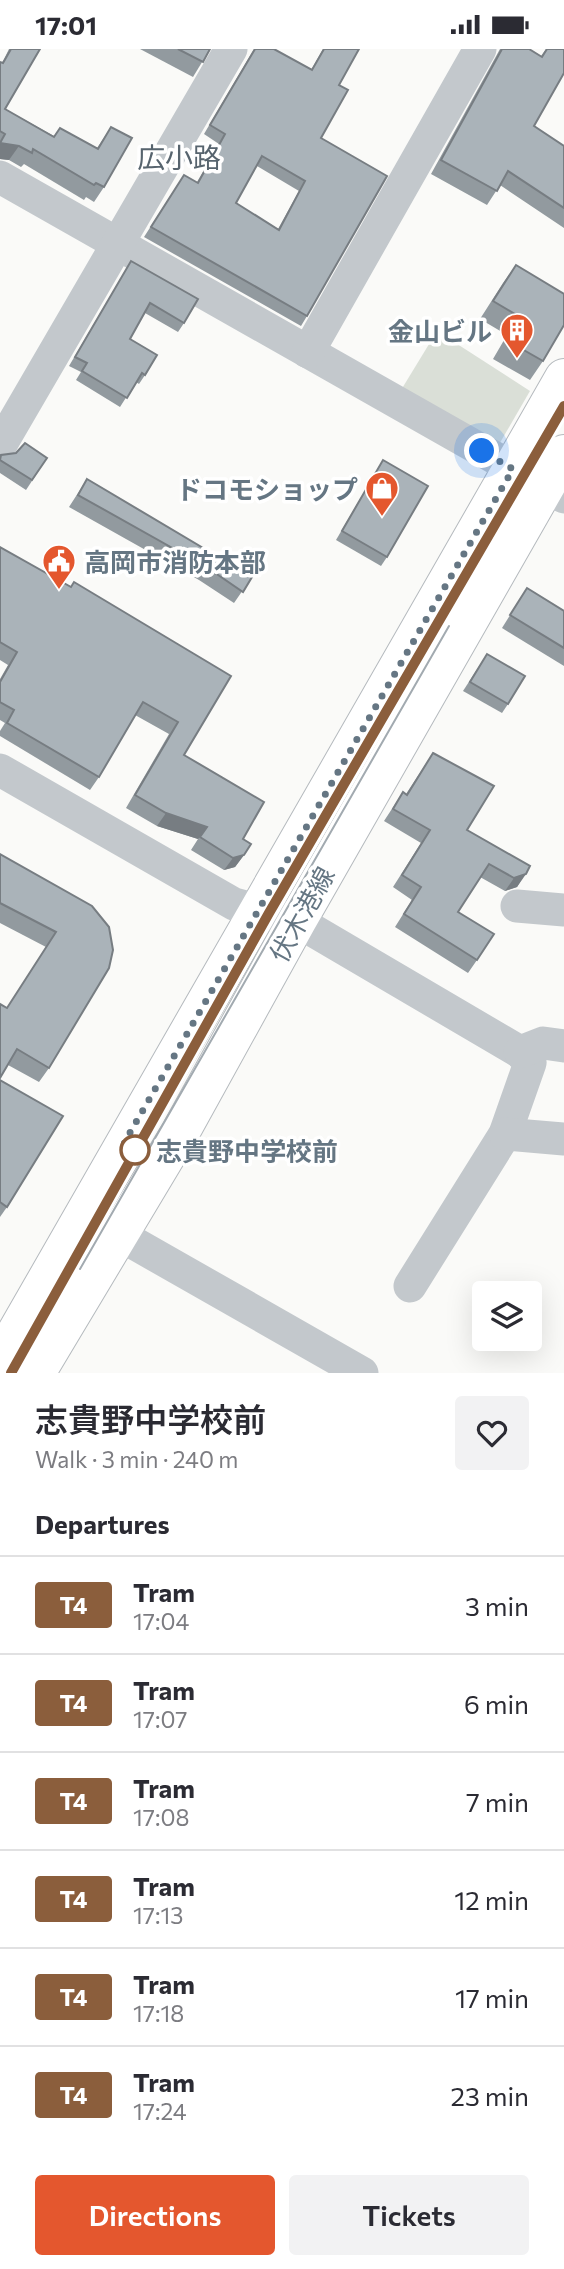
<!DOCTYPE html>
<html lang="en">
<head>
<meta charset="utf-8">
<style>
	:root { --surface:#fff; --page:#f2f2f3; --text:#2b2b33; --muted:#7c7c81; --line:#e1e1e2; --accent:#e4572e }
	body { margin:0; font-family:Commissioner,"Noto Sans JP",sans-serif; background:var(--page); color:var(--text); height:100vh; display:flex; flex-direction:column; font-size:26px; white-space:nowrap }
	* { box-sizing:border-box; margin:0 }
	p { font-size:23px; color:var(--muted) }
	.icon { flex:none; width:38px; height:38px; fill:none; stroke:currentColor; stroke-width:2; stroke-linecap:round; stroke-linejoin:round }
	.map { position:relative; height:1324px; overflow:hidden }
	.panel { display:flex; flex-direction:column; background:var(--surface); flex:1 }
	.panel>* { flex:none }
	.badge { padding:0 14px; border-radius:5px; font-size:24px; line-height:46px }
	.tools { position:absolute; left:472px; top:1232px; display:grid; gap:14px }
	.tools a { display:grid; place-items:center; width:70px; height:70px; border-radius:7px; background:var(--surface); box-shadow:0 7px 28px #0002; font-size:35px }
	.you { position:absolute; width:35px; height:35px; margin:-18px; border:5px solid #fff; border-radius:50%; background:#1a73e8; box-shadow:0 0 0 10px #1a73e833 }
	.map>.badge { position:absolute; translate:-50% -50%; box-shadow:0 0 0 4px #fff }
	h2 { padding:0 35px; font-size:26px; line-height:63px }
	.round { display:grid; place-items:center; flex:none; width:74px; height:74px; border-radius:7px; background:var(--page) }
	.overview { display:flex; align-items:center; justify-content:space-between; height:119px; padding:0 35px }
	h1 { font-size:33px; font-weight:600; line-height:52px }
	.cta { display:flex; gap:14px; margin-top:auto; padding:14px 35px }
	.cta a { flex:1; height:80px; border-radius:7px; background:var(--accent); color:#fff; font-size:28px; font-weight:600; line-height:80px; text-align:center }
	.cta a+a { background:var(--page); color:var(--text) }
	ul { padding:0; list-style:none }
	li { display:flex; align-items:center; gap:21px; height:98px; padding:0 35px; border-top:2px solid var(--line) }
	li div { flex:1 }
	li b { display:block; font-size:26px }
	li em { font-style:normal }
	li .badge { min-width:77px; font-weight:700; text-align:center }
	.status { display:flex; justify-content:space-between; align-items:center; height:49px; padding:0 35px; background:var(--surface); direction:ltr }
	.status svg { height:19px; fill:currentColor }
	.map>svg:first-child { display:block }
	.green { fill:#dadfd7 }
	.lines { fill:none; stroke-linecap:round; stroke-linejoin:round }
	.major-casing { stroke:#b5babe; stroke-width:40 }
	.minor { stroke:#c3c8cc; stroke-width:33 }
	.major { stroke:#fff; stroke-width:38 }
	.tram { stroke:#a2aab0; stroke-width:2 }
	.wall { fill:#929a9f; fill-rule:evenodd }
	.shaded-wall { fill:#777d82 }
	.building { fill:#aab3b9; stroke:#777d82; stroke-width:2; fill-rule:evenodd }
	.line-casing { stroke:#fff; stroke-width:16 }
	.line { stroke:#8b5e3c; stroke-width:10 }
	.walk { stroke:#657683; stroke-width:7; stroke-dasharray:0 12.6 }
	.stop-dot { fill:#fff; stroke:#8b5e3c; stroke-width:3.5 }
	.labels { text-anchor:middle; dominant-baseline:central; stroke-width:7; stroke-linejoin:round; paint-order:stroke }
	.poi-label { font-size:26px; font-weight:bold; fill:#657683; stroke:#fff; text-anchor:end }
	.street-label { font-size:26px; fill:#657683; stroke:#fff }
	.stop-label { font-size:26px; font-weight:bold; fill:#657683; stroke:#fff; text-anchor:start }
	.neighbourhood-label { font-size:28px; fill:#57646e; stroke:#fff }
</style>
</head>
<body>
<div class="status"><b>17:01</b><svg viewBox="0 0 49 12"><path d="M0 12V9h3v3zM5 12V6h3v6zM10 12V3h3v9zM15 12V0h3v12zM26 1h20v11H26zM47 4h2v5h-2z"/></svg></div>
<div class="map">
<svg width="564" height="1324" viewBox="0 0 564 1324">
	<rect width="100%" height="100%" fill="#fafaf8"/>
	<polygon class="green" points="437,282 530,342 494,404 398,346"/>
	<g class="lines">
		<defs>
			<g id="major">
				<polyline points="0,1312 564,329"/>
				<polyline points="36,1324 181,1082 297,872 564,405"/>
			</g>
		</defs>
		<use href="#major" class="major-casing"/>
		<g class="minor">
			<polyline points="0,128 564,448"/>
			<polyline points="308,303 480,0"/>
			<polyline points="0,397 231,0"/>
			<polyline points="0,721 234,855 297,872 520,1003 530,1014 505,1085 410,1237"/>
			<polyline points="517,857 564,861"/>
			<polyline points="520,1003 543,994 564,997"/>
			<polyline points="505,1085 564,1090"/>
			<polyline points="97,1173 362,1324"/>
		</g>
		<use href="#major" class="major"/>
		<g class="tram">
			<polyline points="80,1220 449,577"/>
			<polyline points="11,1324 269,864 564,357"/>
		</g>
	</g>
	<g class="wall">
		<polygon points="9,0 40,0 5,60 54,87 60,79 97,99 111,78 104,138 94,153 86,148 84,151 24,115 21,118 9,111 0,110 0,13 2,14"/>
		<polygon points="140,0 210,0 193,28"/>
		<path d="M254,0h20l37,21 12,-21h36l-20,36 -18,53 -14,178 -6,10 -157,-89 34,-53 19,-2 22,-38 -15,-10zM257,117l42,25 -21,38 -42,-26z"/>
		<polygon points="500,0 529,0 541,7 546,0 564,0 534,77 564,97 564,179 500,136 487,156 431,125"/>
		<polygon points="131,212 184,274 178,283 145,264 130,290 145,326 139,335 136,333 120,358 76,331 81,323 69,317"/>
		<polygon points="516,216 543,312 530,331 493,310 507,286 480,270 503,234"/>
		<polygon points="0,407 47,409 26,441 0,424"/>
		<polygon points="383,411 387,508 381,517 336,491"/>
		<polygon points="87,430 252,528 234,554 199,531 69,458"/>
		<polygon points="0,498 231,627 184,706 243,790 244,806 235,818 224,821 191,801 198,790 157,777 126,759 169,685 135,666 99,728 90,741 0,687 0,682 5,674 0,671 0,630 8,616 0,611"/>
		<polygon points="527,539 564,562 564,617 502,579"/>
		<polygon points="487,605 508,655 502,664 463,642"/>
		<polygon points="433,704 467,781 530,817 517,838 505,842 480,828 458,863 477,911 468,924 395,878 412,851 393,838 421,794 384,772 403,743 406,745"/>
		<polygon points="0,805 92,857 49,1019 39,1033 8,1016 7,959 46,898 0,874"/>
		<polygon points="0,1031 7,1158 0,1168"/>
	</g>
	<g class="shaded-wall">
		<polygon points="0,94 19,97 9,111 0,110"/>
		<polygon points="166,764 207,778 198,790 157,777"/>
		<polygon points="244,806 235,818 224,821 233,809"/>
		<polygon points="526,825 517,838 505,842 514,829"/>
	</g>
	<g class="building">
		<polygon points="11,0 40,0 5,60 54,88 60,79 98,100 111,78 132,89 104,138 96,134 94,136 33,100 32,104 19,97 0,94 5,85 0,82 0,13 3,14"/>
		<polygon points="178,0 210,0 203,13"/>
		<path d="M255,0h19l38,21 12,-21h35l-20,36 9,5 -27,48 66,38 -80,140 -156,-89 33,-52 14,8 27,-49 -15,-9zM262,107l43,25 -26,49 -43,-27z"/>
		<polygon points="502,0 529,0 542,8 547,0 564,0 564,24 534,77 564,97 564,159 508,122 497,142 441,111"/>
		<polygon points="131,212 198,250 184,274 150,254 130,290 157,306 145,326 142,324 127,349 82,322 87,314 75,308"/>
		<polygon points="516,216 564,245 564,276 543,312 506,291 520,268 493,252"/>
		<polygon points="25,394 47,409 32,431 0,411 1,406 16,404"/>
		<polygon points="383,411 428,437 387,508 342,482"/>
		<polygon points="87,430 252,528 243,543 208,519 78,446"/>
		<polygon points="0,498 71,538 74,533 231,627 184,706 264,753 243,790 251,795 244,806 233,809 200,788 207,778 166,764 135,746 178,673 143,653 99,728 7,674 14,661 0,653 0,633 17,603 0,593"/>
		<polygon points="527,539 564,562 564,599 510,566"/>
		<polygon points="487,605 525,627 508,655 470,633"/>
		<polygon points="433,704 494,737 467,781 530,817 526,825 514,829 489,815 458,863 494,885 477,911 404,865 421,838 402,826 430,781 393,760 403,743 407,746"/>
		<polygon points="0,805 92,857 109,878 113,901 109,919 49,1019 17,1000 0,1029 0,955 7,959 56,883 0,854"/>
		<polygon points="0,1031 63,1067 7,1158 0,1153"/>
	</g>
	<g class="lines">
		<defs>
			<polyline id="line" points="11,1324 269,864 564,357"/>
		</defs>
		<use href="#line" class="line-casing"/>
		<use href="#line" class="line"/>
		<polyline class="walk" points="135,1101 124,1094 513,420 482,402"/>
	</g>
	<defs>
		<symbol id="building-pin" viewBox="-11 -11 22 30"><path d="M0 17L-7.5 6A9.5 9.5 0 1 1 7.5 6Z" fill="#e4572e" stroke="#fff"/><path d="M-4-6H4V6H1V3H-1V6H-4ZM-2.5-4.3h1.7v1.8h-1.7ZM.8-4.3h1.7v1.8H.8ZM-2.5-1h1.7V.8h-1.7ZM.8-1h1.7V.8H.8Z" fill="#fff"/></symbol>
		<symbol id="shop-pin" viewBox="-11 -11 22 30"><path d="M0 17L-7.5 6A9.5 9.5 0 1 1 7.5 6Z" fill="#e4572e" stroke="#fff"/><path d="M-5-2.5h2.3a2.7 3.5 0 0 1 5.4 0H5L5.5 6h-11ZM-1.5-2.5h3a1.5 2.3 0 0 0-3 0Z" fill="#fff"/></symbol>
		<symbol id="civic-pin" viewBox="-11 -11 22 30"><path d="M0 17L-7.5 6A9.5 9.5 0 1 1 7.5 6Z" fill="#e4572e" stroke="#fff"/><path d="M-.6-6.5H3V-4.5H.6V-3L4-1V1h2V6H-6V1h2V-1L-.6-3ZM-1.2 2.5V6h2.4V2.5Z" fill="#fff"/></symbol>
	</defs>
	<g fill-rule="evenodd">
		<use href="#building-pin" x="498" y="262" width="38" height="52"/>
		<use href="#shop-pin" x="363" y="420" width="38" height="52"/>
		<use href="#civic-pin" x="40" y="493" width="38" height="52"/>
	</g>
	<circle class="stop-dot" cx="135" cy="1101" r="14"/>
	<g class="labels">
		<g class="poi-label">
			<text x="492" y="281">金山ビル</text>
			<text x="358" y="439">ドコモショップ</text>
			<text x="84" y="512" text-anchor="start">高岡市消防本部</text>
		</g>
		<g class="street-label">
			<text transform="translate(301 865) rotate(-61)">伏木港線</text>
		</g>
		<g class="stop-label">
			<text x="156" y="1101">志貴野中学校前</text>
		</g>
		<g class="neighbourhood-label">
			<text x="179" y="108">広小路</text>
		</g>
	</g>
</svg>
<div class="tools">
<a><svg class="icon" aria-label="layers" viewBox="0 0 24 24"><path d="M12 4l9 5-9 5-9-5zM3 14l9 5 9-5"/></svg></a>
</div>
<div class="you" style="left:482px;top:402px"></div>
</div>
<section class="panel">
<div class="overview"><div><h1>志貴野中学校前</h1><p>Walk · 3 min · 240 m</p></div><a class="round"><svg class="icon" aria-label="heart" viewBox="0 0 24 24"><path d="M12 20l-8-8c-3-5 5-10 8-4 3-6 11-1 8 4z"/></svg></a></div>
<h2>Departures</h2>
<ul>
<li><span class="badge" style="background:#8b5e3c;color:#fff">T4</span><div><b>Tram</b><p>17:04</p></div><em>3 min</em></li>
<li><span class="badge" style="background:#8b5e3c;color:#fff">T4</span><div><b>Tram</b><p>17:07</p></div><em>6 min</em></li>
<li><span class="badge" style="background:#8b5e3c;color:#fff">T4</span><div><b>Tram</b><p>17:08</p></div><em>7 min</em></li>
<li><span class="badge" style="background:#8b5e3c;color:#fff">T4</span><div><b>Tram</b><p>17:13</p></div><em>12 min</em></li>
<li><span class="badge" style="background:#8b5e3c;color:#fff">T4</span><div><b>Tram</b><p>17:18</p></div><em>17 min</em></li>
<li><span class="badge" style="background:#8b5e3c;color:#fff">T4</span><div><b>Tram</b><p>17:24</p></div><em>23 min</em></li>
</ul>
<div class="cta"><a>Directions</a><a>Tickets</a></div>
</section>
</body>
</html>
